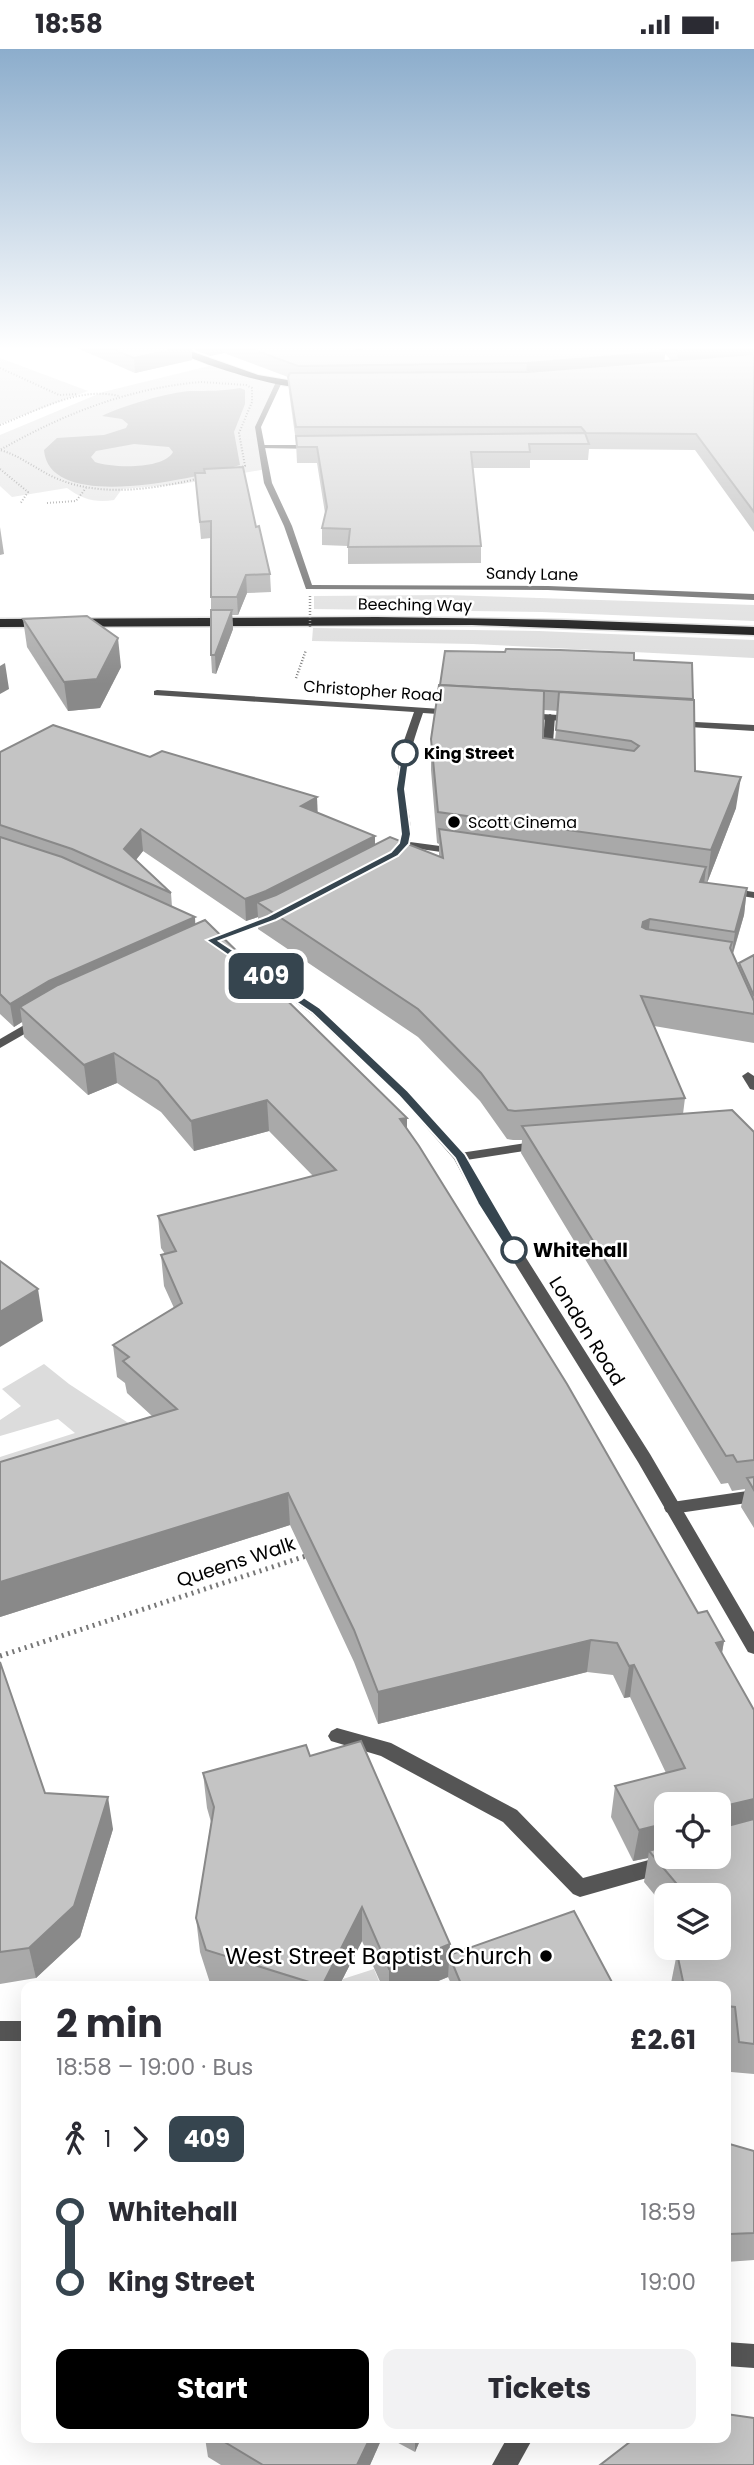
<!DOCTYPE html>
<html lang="en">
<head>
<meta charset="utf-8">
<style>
	:root { --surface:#fff; --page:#f2f2f3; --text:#2b2b33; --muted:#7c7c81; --accent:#000 }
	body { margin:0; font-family:Poppins,sans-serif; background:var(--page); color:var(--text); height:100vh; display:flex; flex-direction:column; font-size:26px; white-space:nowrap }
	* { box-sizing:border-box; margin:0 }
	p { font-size:23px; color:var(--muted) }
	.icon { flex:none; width:38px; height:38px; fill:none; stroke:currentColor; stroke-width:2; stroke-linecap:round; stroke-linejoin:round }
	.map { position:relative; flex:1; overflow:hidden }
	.sheet { position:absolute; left:21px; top:1932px; width:710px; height:462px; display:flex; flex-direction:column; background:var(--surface); border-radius:14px; box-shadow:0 7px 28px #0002 }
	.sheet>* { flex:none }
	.badge { padding:0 14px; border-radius:10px; font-size:24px; line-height:46px }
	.tools { position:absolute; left:654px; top:1743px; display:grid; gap:14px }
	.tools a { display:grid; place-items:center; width:77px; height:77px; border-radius:14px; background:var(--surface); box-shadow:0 7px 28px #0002; font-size:35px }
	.map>.badge { position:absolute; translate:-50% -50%; box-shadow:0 0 0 4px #fff }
	.legs { display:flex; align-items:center; gap:10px; height:77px; padding:0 35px; font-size:23px }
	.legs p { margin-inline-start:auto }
	.summary { display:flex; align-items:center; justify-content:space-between; height:119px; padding:0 35px }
	h1 { font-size:38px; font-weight:700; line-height:52px }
	.action { display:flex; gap:14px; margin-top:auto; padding:14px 35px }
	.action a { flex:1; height:80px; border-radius:14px; background:var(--accent); color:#fff; font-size:28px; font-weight:700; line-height:80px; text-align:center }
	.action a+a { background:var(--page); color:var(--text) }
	ul { padding:0 35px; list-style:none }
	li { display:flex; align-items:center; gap:24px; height:70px; font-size:26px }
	li i { display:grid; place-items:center; width:10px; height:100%; margin:0 9px; background:currentColor }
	li i::after { content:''; width:18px; height:18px; margin:-9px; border:5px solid; border-radius:50%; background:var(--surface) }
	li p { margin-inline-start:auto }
	li:first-child i { background:linear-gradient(#0000 50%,currentColor 0) }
	li:last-child i { background:linear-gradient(currentColor 50%,#0000 0) }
	.status { display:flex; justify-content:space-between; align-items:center; height:49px; padding:0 35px; background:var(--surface); direction:ltr }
	.status svg { height:19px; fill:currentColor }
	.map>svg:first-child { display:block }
	.green { fill:#dcdcdc }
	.water { fill:#a3a3a3; fill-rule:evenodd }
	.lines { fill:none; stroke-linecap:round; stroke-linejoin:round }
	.primary-casing { stroke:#dbdbdb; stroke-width:2 }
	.trunk-casing { stroke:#dbdbdb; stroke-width:3 }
	.path-far2 { stroke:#777; stroke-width:2; stroke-dasharray:1 2; stroke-linecap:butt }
	.path-far1 { stroke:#777; stroke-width:2.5; stroke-dasharray:1 2; stroke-linecap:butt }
	.path { stroke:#777; stroke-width:5; stroke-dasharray:2 4.5; stroke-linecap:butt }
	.service { fill:#555; fill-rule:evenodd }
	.minor { fill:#555; fill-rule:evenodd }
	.tertiary { fill:#555; fill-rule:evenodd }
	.primary { fill:#000; fill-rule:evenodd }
	.trunk { fill:#000; fill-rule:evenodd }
	.path-bridge { stroke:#777; stroke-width:2.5; stroke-dasharray:1 2; stroke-linecap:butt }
	.wall { fill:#a9a9a9; fill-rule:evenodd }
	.shaded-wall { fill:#898989 }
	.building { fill:#c4c4c4; stroke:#898989; stroke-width:2 }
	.line-1 { fill:#36454f; stroke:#fff; stroke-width:2 }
	.stop-1-dot { fill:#fff; stroke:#36454f; stroke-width:3.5 }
	.poi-dot { fill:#000; stroke:#fff; stroke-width:2.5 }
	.labels { text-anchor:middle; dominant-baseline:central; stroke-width:5; stroke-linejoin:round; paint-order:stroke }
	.far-street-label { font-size:16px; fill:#000; stroke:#fff }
	.far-stop-label { font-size:16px; font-weight:bold; fill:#000; stroke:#fff; text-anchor:start }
	.far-poi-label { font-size:16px; fill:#000; stroke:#fff; text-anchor:start }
	.stop-label { font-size:19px; font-weight:bold; fill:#000; stroke:#fff; text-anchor:start }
	.street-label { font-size:19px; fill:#000; stroke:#fff }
	.near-poi-label { font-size:23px; fill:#000; stroke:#fff; text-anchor:end }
</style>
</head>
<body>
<div class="status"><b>18:58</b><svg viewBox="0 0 49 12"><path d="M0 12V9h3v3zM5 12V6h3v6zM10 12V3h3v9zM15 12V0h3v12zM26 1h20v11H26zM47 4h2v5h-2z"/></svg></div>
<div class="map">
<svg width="754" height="2416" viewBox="0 0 754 2416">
	<rect width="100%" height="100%" fill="#fff"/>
	<g class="green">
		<polygon points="0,309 88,342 0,375"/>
		<path d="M213,316l66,17 -21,45 8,42 -84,15 -60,5 -8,11c-19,3 -32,-1 -47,-12l-55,9 -12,-11v-51l103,-43z"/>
		<polygon points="447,546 754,556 754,572 542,563 314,560 314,547"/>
		<polygon points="313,579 539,582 754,591 754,609 473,595 312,592"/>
		<polygon points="44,1315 69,1335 136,1379 0,1421 0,1408 75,1384 58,1370 0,1387 0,1371 21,1357 2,1340"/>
		<polygon points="374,1920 381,1937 339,1937 343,1930"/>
	</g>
	<path class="water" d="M240,339l5,2v14l-11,28 6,33c-37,11 -191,50 -196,-15l13,-12 47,-3 22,-7 2,-4 -6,-5 -20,-3c20,-10 67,-24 89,-25 17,0 32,0 49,-3zM134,395l35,3 4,5c-10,18 -61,16 -78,10l-4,-5 5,-6z"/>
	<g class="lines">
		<defs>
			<path id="primary" d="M165,297h11l82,29 59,10c-22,12 -129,-25 -152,-39z"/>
			<polygon id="trunk" points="377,568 566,571 754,578 754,586 472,576 0,578 0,570"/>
		</defs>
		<use href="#primary" class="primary-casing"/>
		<use href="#trunk" class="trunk-casing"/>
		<g class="path-far2">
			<polyline points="0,319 59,346 78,345"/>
			<path d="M201,333l45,3 6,3v14l-13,31 6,33c-57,16 -130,37 -187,13 -20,-8 -36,-23 -58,-29 63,-36 129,-62 201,-68z"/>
			<path d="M0,376c37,-14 79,-39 119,-29"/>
			<polyline points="0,420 28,443 20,455"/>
			<polyline points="47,454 76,452 86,439"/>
		</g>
		<polyline class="path-far1" points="296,629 306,601"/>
		<polyline class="path" points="0,1607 309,1506"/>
		<g class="service">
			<polygon points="261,396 316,396 320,398 316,400 259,399"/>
			<polygon points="550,665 555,668 552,706 547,709 542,706 545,668"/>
			<polygon points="748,1023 754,1027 754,1041 750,1040 742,1027"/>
			<polygon points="539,1092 544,1093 546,1096 544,1099 460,1112 453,1108 460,1104"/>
			<polygon points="754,1441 754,1453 672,1465 666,1463 664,1459 666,1455 672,1453"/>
			<polygon points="337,1679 391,1694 517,1761 583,1829 667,1806 667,1808 699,1808 696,1814 689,1817 580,1848 573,1845 503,1773 381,1707 331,1692 328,1687 331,1682"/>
		</g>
		<g class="minor">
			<polygon points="279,331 282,333 261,378 272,434 292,477 312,536 548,537 754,545 754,551 548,541 306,540 284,477 264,434 255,378 276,333"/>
			<path d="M157,641l299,20 2,2 -5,3 -30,-2c-9,26 -18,52 -17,80 1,16 7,32 4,49l45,6 5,3 -5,3 -49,-7 -14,12 -5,-3 12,-13 2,-10 -5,-43 4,-38 14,-40 -260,-17v-4z"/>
			<polygon points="526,664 575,667 580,670 575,673 523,669 523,665"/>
			<polygon points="676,672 754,676 754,682 673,677 671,675"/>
			<polygon points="728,839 754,843 754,849 724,844 724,840"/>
			<polygon points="274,865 278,866 278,870 209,896 201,896 199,894"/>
			<polygon points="38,968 42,969 44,972 42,975 0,999 0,990"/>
		</g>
		<g class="tertiary">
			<polygon points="240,907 320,959 407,1041 465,1105 492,1155 650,1405 754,1583 754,1605 748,1603 638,1413 478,1155 454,1110 399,1047 312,965 236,912 236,908"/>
			<rect x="0" y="1972" width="26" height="20"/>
			<polygon points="726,2293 754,2295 754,2319 726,2317"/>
			<polygon points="507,2389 533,2389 518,2416 492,2416"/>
		</g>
		<use href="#primary" class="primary"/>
		<use href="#trunk" class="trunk"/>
		<polyline class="path-bridge" points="310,547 310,579"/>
	</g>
	<g class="wall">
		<path d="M72,297h278l11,4 129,-3v-1h264v186l-59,-82 -106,-1 -1,11h-58v8h-57l8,78v17l-133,1v-18l-26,-1v-17l3,-15 -8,-50h-20l-1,-21 -7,-50 -1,-15 -64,-24 -14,3 -18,-7v11l-57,13zM665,305l7,7h-8z"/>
		<polygon points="195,424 256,478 270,525 271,543 247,544 238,566 232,566 233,580 216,625 212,624 211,606 211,489 201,490"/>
		<polygon points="23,570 121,618 100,659 68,662 27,598"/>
		<path d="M634,611l61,111 41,37 -29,75 40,5 -3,27 -11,39 5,13 1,-4 15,-8v88l-100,-17 31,72 -2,16 71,18v396l-13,-21 4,-18 -13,2 -4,-8 -7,1 -200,-331 1,-13h-9l-6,-1 -27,-38 -62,-64 -160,-108v-12l-12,4 -103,-70 -7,9 35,33 1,14 23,17 212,205 291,484 26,28 -2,13 32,56v364l-23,-2 -5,-35v-51h-55v-3l6,-30 23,-3 -2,-2h21v-53h-52v15l-23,-28 4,-24 -15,3 -22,-44 4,-31 51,-13 -36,-76 -6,1 -11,-23 -26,-3 -209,52 -24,-62 -64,-137 -290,92v-155l152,-46 -25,-23 -2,-10 -8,-6 -4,-32 61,-37 -10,-22 -3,-31 4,-1 -4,-6 -3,-32 155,-40 -44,-45 -75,20 -33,-39 -44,-29 -29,12 -64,-58 -2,-15 -8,5 -14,-13v-262l317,61 58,32 64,11v-12l-2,-1 -6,-73v-31l8,-54zM544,661l14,1 -3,29 -12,-2zM667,1755h52v53h-52z"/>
		<polygon points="0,1613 45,1744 113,1780 80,1888 36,1929 0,1935"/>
		<polygon points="310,1707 449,1906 614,1937 452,1937 448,1928 426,1937 382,1937 362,1892 339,1937 219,1937 210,1934 200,1903 196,1869 211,1773 207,1759 203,1724"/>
		<polygon points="726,2094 754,2102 754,2211 726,2213"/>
		<polygon points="205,2389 382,2389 370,2416 221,2416 208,2408"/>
		<polygon points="389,2389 421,2389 415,2403"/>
	</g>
	<g class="shaded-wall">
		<polygon points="188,297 191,297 192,311 135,324 134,309"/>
		<polygon points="209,297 223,297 224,304 210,307"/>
		<polygon points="739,297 754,297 754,310 677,316 678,302"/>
		<polygon points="665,303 664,317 526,328 527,314"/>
		<polygon points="0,478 4,505 0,506"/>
		<polygon points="246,526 247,544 238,566 237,548"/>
		<polygon points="232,561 233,580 216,625 215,606"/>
		<polygon points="118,589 121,618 100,659 68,662 64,633"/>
		<polygon points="5,614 9,640 0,645 0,617"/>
		<polygon points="741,728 736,759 707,834 711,801"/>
		<polygon points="317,748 318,770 301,757"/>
		<polygon points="141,780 143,802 127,822 124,800"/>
		<polygon points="375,787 375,808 257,853 258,868 246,872 245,850"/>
		<polygon points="706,818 703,844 700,833"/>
		<polygon points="747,839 744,866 731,910 735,883"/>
		<polygon points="195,868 196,891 20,958 22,973 14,978 10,955 49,932"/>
		<polygon points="650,870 647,897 640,901 643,873"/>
		<polygon points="114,1004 117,1034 88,1046 84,1016"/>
		<polygon points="267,1051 269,1082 194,1102 191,1072"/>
		<polygon points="407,1069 407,1099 400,1070"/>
		<polygon points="38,1240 43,1272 0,1298 0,1263"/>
		<polygon points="288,1444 290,1476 0,1568 0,1533"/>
		<polygon points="591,1591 587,1623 378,1675 378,1643"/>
		<polygon points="724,1592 718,1624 716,1594"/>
		<polygon points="634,1616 630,1648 624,1649 629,1617"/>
		<polygon points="108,1748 113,1780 80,1888 36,1929 29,1899"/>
		<polygon points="754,1750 754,1779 719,1788 724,1757"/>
		<polygon points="667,1774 667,1801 649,1802 648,1809 633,1812 639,1781"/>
		<polygon points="362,1858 362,1892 339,1937 322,1937"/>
		<polygon points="450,1895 448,1928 426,1937 389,1937 389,1920"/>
		<polygon points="370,2389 382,2389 370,2416 357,2416"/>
		<polygon points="415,2389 421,2389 415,2403"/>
	</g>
	<g class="building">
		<polygon points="106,297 188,297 134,309"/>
		<polygon points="244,297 350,297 361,301 364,297 490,298 490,297 659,297 665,303 527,314 298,317"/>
		<polygon points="673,297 739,297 678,302"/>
		<polygon points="754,305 754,463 696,385 586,384 581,378 296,378 288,328 290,324 527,323"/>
		<polygon points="585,384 589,395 529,395 530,403 471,403 481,497 348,498 350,480 322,479 327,458 317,398 297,398 296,387"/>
		<polygon points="243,418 256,478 259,477 270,525 246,526 237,548 211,548 211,472 200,473 195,424 205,424 204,420"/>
		<polygon points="211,561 232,561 215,606 211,606"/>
		<polygon points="87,567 118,589 97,630 64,633 23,570"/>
		<polygon points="506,600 560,601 634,604 634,611 692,614 693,650 440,636 445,602 505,603"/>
		<polygon points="439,636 544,642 543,689 634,702 639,697 631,692 556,681 559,643 694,651 695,722 741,728 711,801 438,763 431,690"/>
		<polygon points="53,676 150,708 162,702 317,748 301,757 375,787 266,842 245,850 141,780 124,800 171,844 72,800 0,776 0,703"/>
		<polygon points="439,780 706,818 700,833 747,839 735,883 650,870 643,873 642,878 646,880 732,893 730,899 754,952 754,965 641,947 685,1049 515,1062 508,1061 481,1024 418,960 257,853 276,846 390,788 443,809"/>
		<polygon points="0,788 62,808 195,868 49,932 10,955 0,945"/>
		<polygon points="205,871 407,1069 400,1070 419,1097 567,1335 698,1564 707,1562 724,1592 716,1594 754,1661 754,1750 724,1757 724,1778 754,1770 754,1995 739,1993 735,1958 726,1957 726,1937 684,1937 677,1904 729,1898 719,1886 719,1846 686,1846 649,1802 667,1796 667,1808 719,1808 719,1755 667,1755 667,1774 639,1781 615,1737 685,1719 634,1616 629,1617 617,1594 591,1591 378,1643 354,1581 288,1444 0,1533 0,1413 177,1360 123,1312 129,1308 113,1296 182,1254 161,1206 176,1202 158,1167 336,1121 267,1051 191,1072 158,1032 114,1004 84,1016 20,958 58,936"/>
		<polygon points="754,906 754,947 739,914"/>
		<polygon points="732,1061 754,1083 754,1411 737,1413 733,1406 726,1407 522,1077"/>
		<polygon points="0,1212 38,1240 0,1263"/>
		<polygon points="754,1428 754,1441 747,1429"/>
		<polygon points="0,1613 45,1744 108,1748 74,1857 29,1899 0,1903"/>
		<polygon points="361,1692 450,1895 389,1920 362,1858 322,1937 206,1901 196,1869 214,1758 203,1724 306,1696 310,1707"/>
		<polygon points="574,1862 614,1937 483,1937 461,1935 449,1906"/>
		<polygon points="726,2094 754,2102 754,2184 730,2185 726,2184"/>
		<polygon points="726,2365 754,2369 754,2416 600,2416 635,2389 726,2389"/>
		<polygon points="218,2389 370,2389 357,2416 263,2416"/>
	</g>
	<linearGradient id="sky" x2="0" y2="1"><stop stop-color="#8cadcc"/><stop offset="0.47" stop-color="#fff"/><stop offset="1" stop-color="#fff" stop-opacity="0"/></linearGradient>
	<rect width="754" height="635" fill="url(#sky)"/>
	<polygon class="line-1" points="402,702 410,704 405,740 411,785 409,795 398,807 276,871 219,892 320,959 408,1042 465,1105 521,1201 514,1205 509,1204 478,1155 455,1109 399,1047 312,964 206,891 268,867 391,803 399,794 401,785 396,740"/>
	<g class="stop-1-dot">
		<circle cx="405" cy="704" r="12"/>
		<circle cx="514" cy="1201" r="12"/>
	</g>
	<g class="poi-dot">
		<circle cx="454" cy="773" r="7"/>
		<circle cx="546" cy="1907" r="7"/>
	</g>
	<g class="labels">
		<g class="far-street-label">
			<text transform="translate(532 525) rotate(1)">Sandy Lane</text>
			<text transform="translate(415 556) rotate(1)">Beeching Way</text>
			<text transform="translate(373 642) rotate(4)">Christopher Road</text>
		</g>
		<g class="far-stop-label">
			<text x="424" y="704">King Street</text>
		</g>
		<g class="far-poi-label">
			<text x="468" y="773">Scott Cinema</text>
		</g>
		<g class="stop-label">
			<text x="533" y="1201">Whitehall</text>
		</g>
		<g class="street-label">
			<text transform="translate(587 1282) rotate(58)">London Road</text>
			<text transform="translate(236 1513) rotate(-18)">Queens Walk</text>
		</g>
		<g class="near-poi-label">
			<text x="532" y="1907">West Street Baptist Church</text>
		</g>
	</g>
</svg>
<div class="tools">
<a><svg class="icon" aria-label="locate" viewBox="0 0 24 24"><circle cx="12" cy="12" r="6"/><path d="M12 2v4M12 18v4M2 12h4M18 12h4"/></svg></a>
<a><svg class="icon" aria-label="layers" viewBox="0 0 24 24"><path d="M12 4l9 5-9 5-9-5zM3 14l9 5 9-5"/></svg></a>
</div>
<b class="badge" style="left:266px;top:927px;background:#36454f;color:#fff">409</b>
<section class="sheet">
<div class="summary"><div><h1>2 min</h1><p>18:58 – 19:00 · Bus</p></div><b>£2.61</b></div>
<div class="legs"><svg class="icon" aria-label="walk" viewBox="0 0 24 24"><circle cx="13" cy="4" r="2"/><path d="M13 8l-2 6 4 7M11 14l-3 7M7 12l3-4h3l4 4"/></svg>1<svg class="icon" aria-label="forward" viewBox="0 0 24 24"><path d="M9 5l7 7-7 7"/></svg><b class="badge" style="background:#36454f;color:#fff">409</b></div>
<ul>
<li><i style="color:#36454f"></i><b>Whitehall</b><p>18:59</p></li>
<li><i style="color:#36454f"></i><b>King Street</b><p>19:00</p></li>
</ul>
<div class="action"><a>Start</a><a>Tickets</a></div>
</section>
</div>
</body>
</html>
